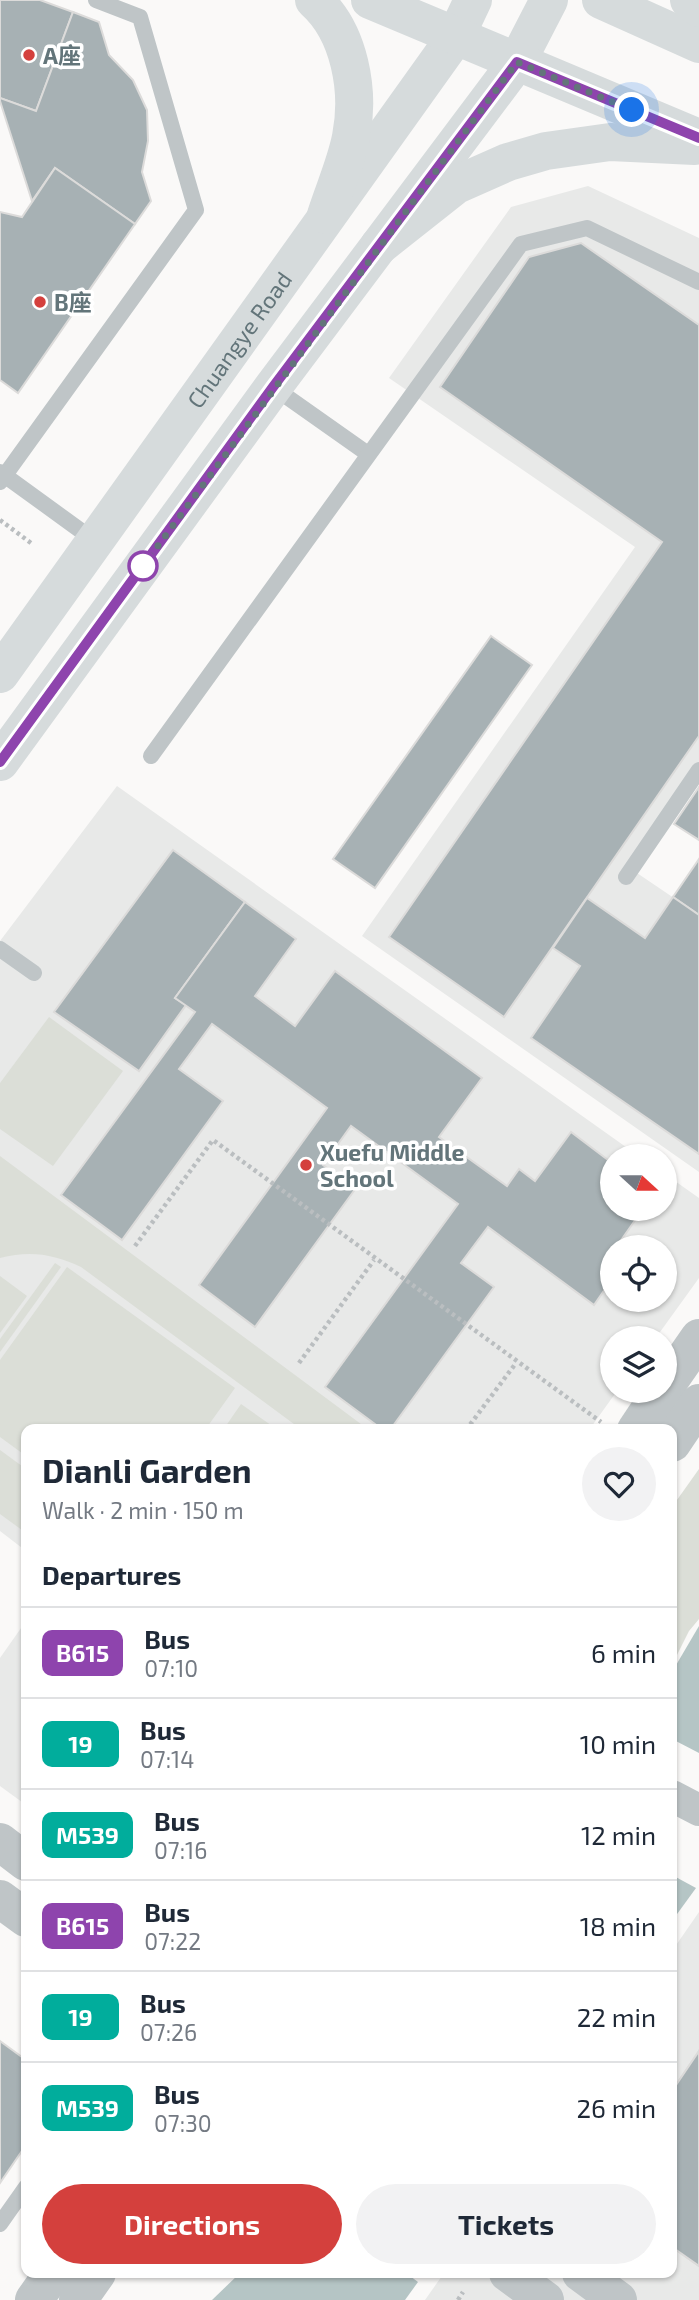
<!DOCTYPE html>
<html lang="en">
<head>
<meta charset="utf-8">
<style>
	:root { --surface:#fff; --page:#f2f2f3; --text:#1f2937; --muted:#747a83; --line:#e0e1e3; --accent:#d4403d }
	body { margin:0; font-family:"Exo 2","Noto Sans SC",sans-serif; background:var(--page); color:var(--text); height:100vh; display:flex; flex-direction:column; font-size:26px; white-space:nowrap }
	* { box-sizing:border-box; margin:0 }
	p { font-size:23px; color:var(--muted) }
	.icon { flex:none; width:38px; height:38px; fill:none; stroke:currentColor; stroke-width:2; stroke-linecap:round; stroke-linejoin:round }
	.map { position:relative; flex:1; overflow:hidden }
	.panel { position:absolute; left:21px; top:1424px; width:656px; height:854px; display:flex; flex-direction:column; background:var(--surface); border-radius:14px; box-shadow:0 2px 5px #0004 }
	.panel>* { flex:none }
	.badge { padding:0 14px; border-radius:10px; font-size:24px; line-height:46px }
	.needle { width:46px; rotate:111deg }
	.buttons { position:absolute; left:600px; top:1144px; display:grid; gap:14px }
	.buttons a { display:grid; place-items:center; width:77px; height:77px; border-radius:50%; background:var(--surface); box-shadow:0 2px 5px #0004; font-size:35px }
	.you { position:absolute; width:35px; height:35px; margin:-18px; border:5px solid #fff; border-radius:50%; background:#1a73e8; box-shadow:0 0 0 10px #1a73e833 }
	.map>.badge { position:absolute; translate:-50% -50%; box-shadow:0 0 0 4px #fff }
	h2 { padding:0 21px; font-size:26px; line-height:63px }
	.round { display:grid; place-items:center; flex:none; width:74px; height:74px; border-radius:37px; background:var(--page) }
	.overview { display:flex; align-items:center; justify-content:space-between; height:119px; padding:0 21px }
	h1 { font-size:33px; font-weight:700; line-height:52px }
	.cta { display:flex; gap:14px; margin-top:auto; padding:14px 21px }
	.cta a { flex:1; height:80px; border-radius:42px; background:var(--accent); color:#fff; font-size:28px; font-weight:700; line-height:80px; text-align:center }
	.cta a+a { background:var(--page); color:var(--text) }
	ul { padding:0; list-style:none }
	li { display:flex; align-items:center; gap:21px; height:91px; padding:0 21px; border-top:2px solid var(--line) }
	li div { flex:1 }
	li b { display:block; font-size:26px }
	li em { font-style:normal }
	li .badge { min-width:77px; font-weight:700; text-align:center }
	.map>svg:first-child { display:block }
	.built { fill:#e8e9e8; fill-rule:evenodd }
	.green { fill:#dbded7 }
	.water { fill:#b5c5c5 }
	.building { fill:#a7b1b4; stroke:#dcdbda; stroke-width:2 }
	.lines { fill:none; stroke-linecap:round; stroke-linejoin:round }
	.path { stroke:#babec0; stroke-width:4.5; stroke-dasharray:3.5 3.5; stroke-linecap:butt }
	.service { stroke:#bfc5c7; stroke-width:16 }
	.minor { stroke:#bfc5c7; stroke-width:32 }
	.tertiary { stroke:#bfc5c7; stroke-width:38 }
	.secondary { stroke:#d6dbdc; stroke-width:38 }
	.primary { stroke:#d6dbdc; stroke-width:38 }
	.line-casing { stroke:#fff; stroke-width:16 }
	.line { stroke:#8e44ad; stroke-width:10 }
	.walk { stroke:#63757a; stroke-width:7; stroke-dasharray:0 12.6 }
	.poi-dot { fill:#d4403d; stroke:#fff; stroke-width:2.5 }
	.stop-dot { fill:#fff; stroke:#8e44ad; stroke-width:3.5 }
	.labels { text-anchor:middle; dominant-baseline:central; stroke-width:7; stroke-linejoin:round; paint-order:stroke }
	.poi-label { font-size:23px; font-weight:bold; fill:#63757a; stroke:#fff; text-anchor:start }
	.street-label { font-size:23px; fill:#63757a; stroke:#fff }
</style>
</head>
<body>
<div class="map">
<svg width="699" height="2300" viewBox="0 0 699 2300">
	<rect width="100%" height="100%" fill="#faf9f8"/>
	<g class="built">
		<polygon points="588,186 699,238 699,783 637,873 699,915 699,1172 362,936 635,547 389,378 511,207"/>
		<path d="M117,786l523,371h-28v52h53v-35l34,24v80l-44,61h-43v52h5l-28,39h-563v121l-26,-20v-590zM612,1248h53v52h-53z"/>
		<polygon points="26,1621 26,1805 0,1786 0,1658"/>
		<polygon points="699,1912 699,2300 425,2300 444,2273 672,2273 672,1951"/>
	</g>
	<g class="green">
		<polygon points="49,1017 123,1071 53,1166 0,1129 0,1083"/>
		<path d="M0,1156l369,274h-67l-221,-163c-27,-13 -51,-17 -81,-9z"/>
		<polygon points="55,1263 61,1267 0,1352 0,1339"/>
		<polygon points="67,1267 235,1388 205,1430 26,1430 26,1456 0,1437 0,1360"/>
		<polygon points="0,1276 27,1296 0,1333"/>
		<polygon points="241,1404 278,1430 223,1430"/>
		<polygon points="0,1450 26,1469 26,1533 0,1514"/>
		<polygon points="699,1469 699,1619 689,1631 672,1665 672,1507"/>
	</g>
	<g class="water">
		<polygon points="699,1626 699,1753 672,1739 672,1672"/>
		<polygon points="672,1875 696,1888 672,1921"/>
		<polygon points="240,2273 406,2273 418,2282 405,2300 212,2300"/>
	</g>
	<g class="building">
		<polygon points="0,0 40,0 73,12 36,111 0,98"/>
		<polygon points="73,12 99,22 109,55 133,80 147,110 148,141 142,172 151,201 135,224 55,168 32,201 0,101 0,98 36,111"/>
		<polygon points="55,168 135,224 18,393 0,380 0,212 22,217"/>
		<polygon points="581,243 699,325 699,736 504,1017 389,937 662,542 440,387 529,257"/>
		<polygon points="491,636 532,665 375,888 333,859"/>
		<polygon points="699,787 699,840 674,824"/>
		<polygon points="173,850 245,902 175,998 186,1005 139,1071 54,1012"/>
		<polygon points="699,859 699,915 673,897"/>
		<polygon points="673,897 699,915 699,1154 531,1038 580,966 553,948 587,898 645,938"/>
		<polygon points="245,902 296,939 255,996 295,1026 335,971 482,1078 439,1137 507,1186 519,1169 535,1181 571,1132 612,1163 612,1209 643,1209 605,1263 612,1269 612,1279 594,1305 488,1227 461,1263 494,1287 390,1430 383,1430 325,1387 458,1204 351,1126 323,1165 356,1188 255,1327 199,1285 327,1108 212,1024 179,1069 223,1101 122,1240 61,1195 195,1012 175,998"/>
		<polygon points="0,2041 26,2060 26,2145 0,2183"/>
		<polygon points="699,2051 699,2266 672,2247 672,2091"/>
		<polygon points="699,2051 699,2266 672,2247 672,2091"/>
	</g>
	<g class="lines">
		<g class="path">
			<polyline points="0,520 31,543"/>
			<polyline points="135,1246 213,1140 601,1422"/>
			<polyline points="299,1363 374,1260"/>
			<polyline points="466,1430 516,1363"/>
			<polyline points="458,2300 463,2292"/>
		</g>
		<g class="service">
			<polyline points="273,387 368,454"/>
			<polyline points="0,472 95,541"/>
			<polyline points="0,482 196,210 140,17 96,0"/>
			<polyline points="151,756 521,244 587,228 699,282"/>
			<polyline points="626,877 699,770"/>
			<polyline points="0,949 34,973"/>
			<polyline points="0,2224 26,2187"/>
		</g>
		<polyline class="minor" points="672,1796 699,1810"/>
		<g class="tertiary">
			<polyline points="665,1387 699,1338"/>
			<polyline points="636,1430 662,1391"/>
			<polyline points="672,1443 699,1403"/>
			<polyline points="0,1842 26,1862"/>
			<polyline points="0,1899 26,1918"/>
			<polyline points="508,2273 545,2300"/>
			<polyline points="581,2273 618,2300"/>
			<polyline points="34,2300 53,2273"/>
			<polyline points="78,2300 97,2273"/>
		</g>
		<g class="secondary">
			<path id="s1" d="M0,674l456,-638 17,-36"/>
			<polyline points="0,762 273,387 517,62 549,0"/>
		</g>
		<g class="primary">
			<path d="M314,0c36,32 46,91 37,137 -5,26 -17,53 -25,78"/>
			<polyline points="370,0 699,138"/>
			<polyline points="601,0 699,44"/>
			<polyline points="689,0 699,8"/>
			<polyline points="379,246 456,185 508,162 546,151 610,142 695,146"/>
		</g>
	</g>
	<g class="lines">
		<defs>
			<polyline id="line" points="0,762 273,387 517,62 699,138"/>
		</defs>
		<use href="#line" class="line-casing"/>
		<use href="#line" class="line"/>
		<polyline class="walk" points="143,566 517,62 632,110"/>
	</g>
	<g class="poi-dot">
		<circle cx="29" cy="55" r="7"/>
		<circle cx="40" cy="302" r="7"/>
		<circle cx="306" cy="1165" r="7"/>
	</g>
	<circle class="stop-dot" cx="143" cy="566" r="14"/>
	<g class="labels">
		<g class="poi-label">
			<text x="43" y="55">A座</text>
			<text x="54" y="302">B座</text>
			<text x="320" y="1152">Xuefu Middle<tspan x="320" dy="26">School</tspan></text>
		</g>
		<g class="street-label">
			<text stroke="none"><textPath href="#s1" startOffset="411">Chuangye Road</textPath></text>
		</g>
	</g>
</svg>
<div class="buttons">
<a><svg class="needle" viewBox="-14 -14 28 28"><path d="M0-13l5 13h-10z" fill="#e53935"/><path d="M0 13l5-13h-10z" fill="#747a83"/></svg></a>
<a><svg class="icon" aria-label="locate" viewBox="0 0 24 24"><circle cx="12" cy="12" r="6"/><path d="M12 2v4M12 18v4M2 12h4M18 12h4"/></svg></a>
<a><svg class="icon" aria-label="layers" viewBox="0 0 24 24"><path d="M12 4l9 5-9 5-9-5zM3 14l9 5 9-5"/></svg></a>
</div>
<div class="you" style="left:632px;top:110px"></div>
<section class="panel">
<div class="overview"><div><h1>Dianli Garden</h1><p>Walk · 2 min · 150 m</p></div><a class="round"><svg class="icon" aria-label="heart" viewBox="0 0 24 24"><path d="M12 20l-8-8c-3-5 5-10 8-4 3-6 11-1 8 4z"/></svg></a></div>
<h2>Departures</h2>
<ul>
<li><span class="badge" style="background:#8e44ad;color:#fff">B615</span><div><b>Bus</b><p>07:10</p></div><em>6 min</em></li>
<li><span class="badge" style="background:#01ad9c;color:#fff">19</span><div><b>Bus</b><p>07:14</p></div><em>10 min</em></li>
<li><span class="badge" style="background:#01ad9c;color:#fff">M539</span><div><b>Bus</b><p>07:16</p></div><em>12 min</em></li>
<li><span class="badge" style="background:#8e44ad;color:#fff">B615</span><div><b>Bus</b><p>07:22</p></div><em>18 min</em></li>
<li><span class="badge" style="background:#01ad9c;color:#fff">19</span><div><b>Bus</b><p>07:26</p></div><em>22 min</em></li>
<li><span class="badge" style="background:#01ad9c;color:#fff">M539</span><div><b>Bus</b><p>07:30</p></div><em>26 min</em></li>
</ul>
<div class="cta"><a>Directions</a><a>Tickets</a></div>
</section>
</div>
</body>
</html>
